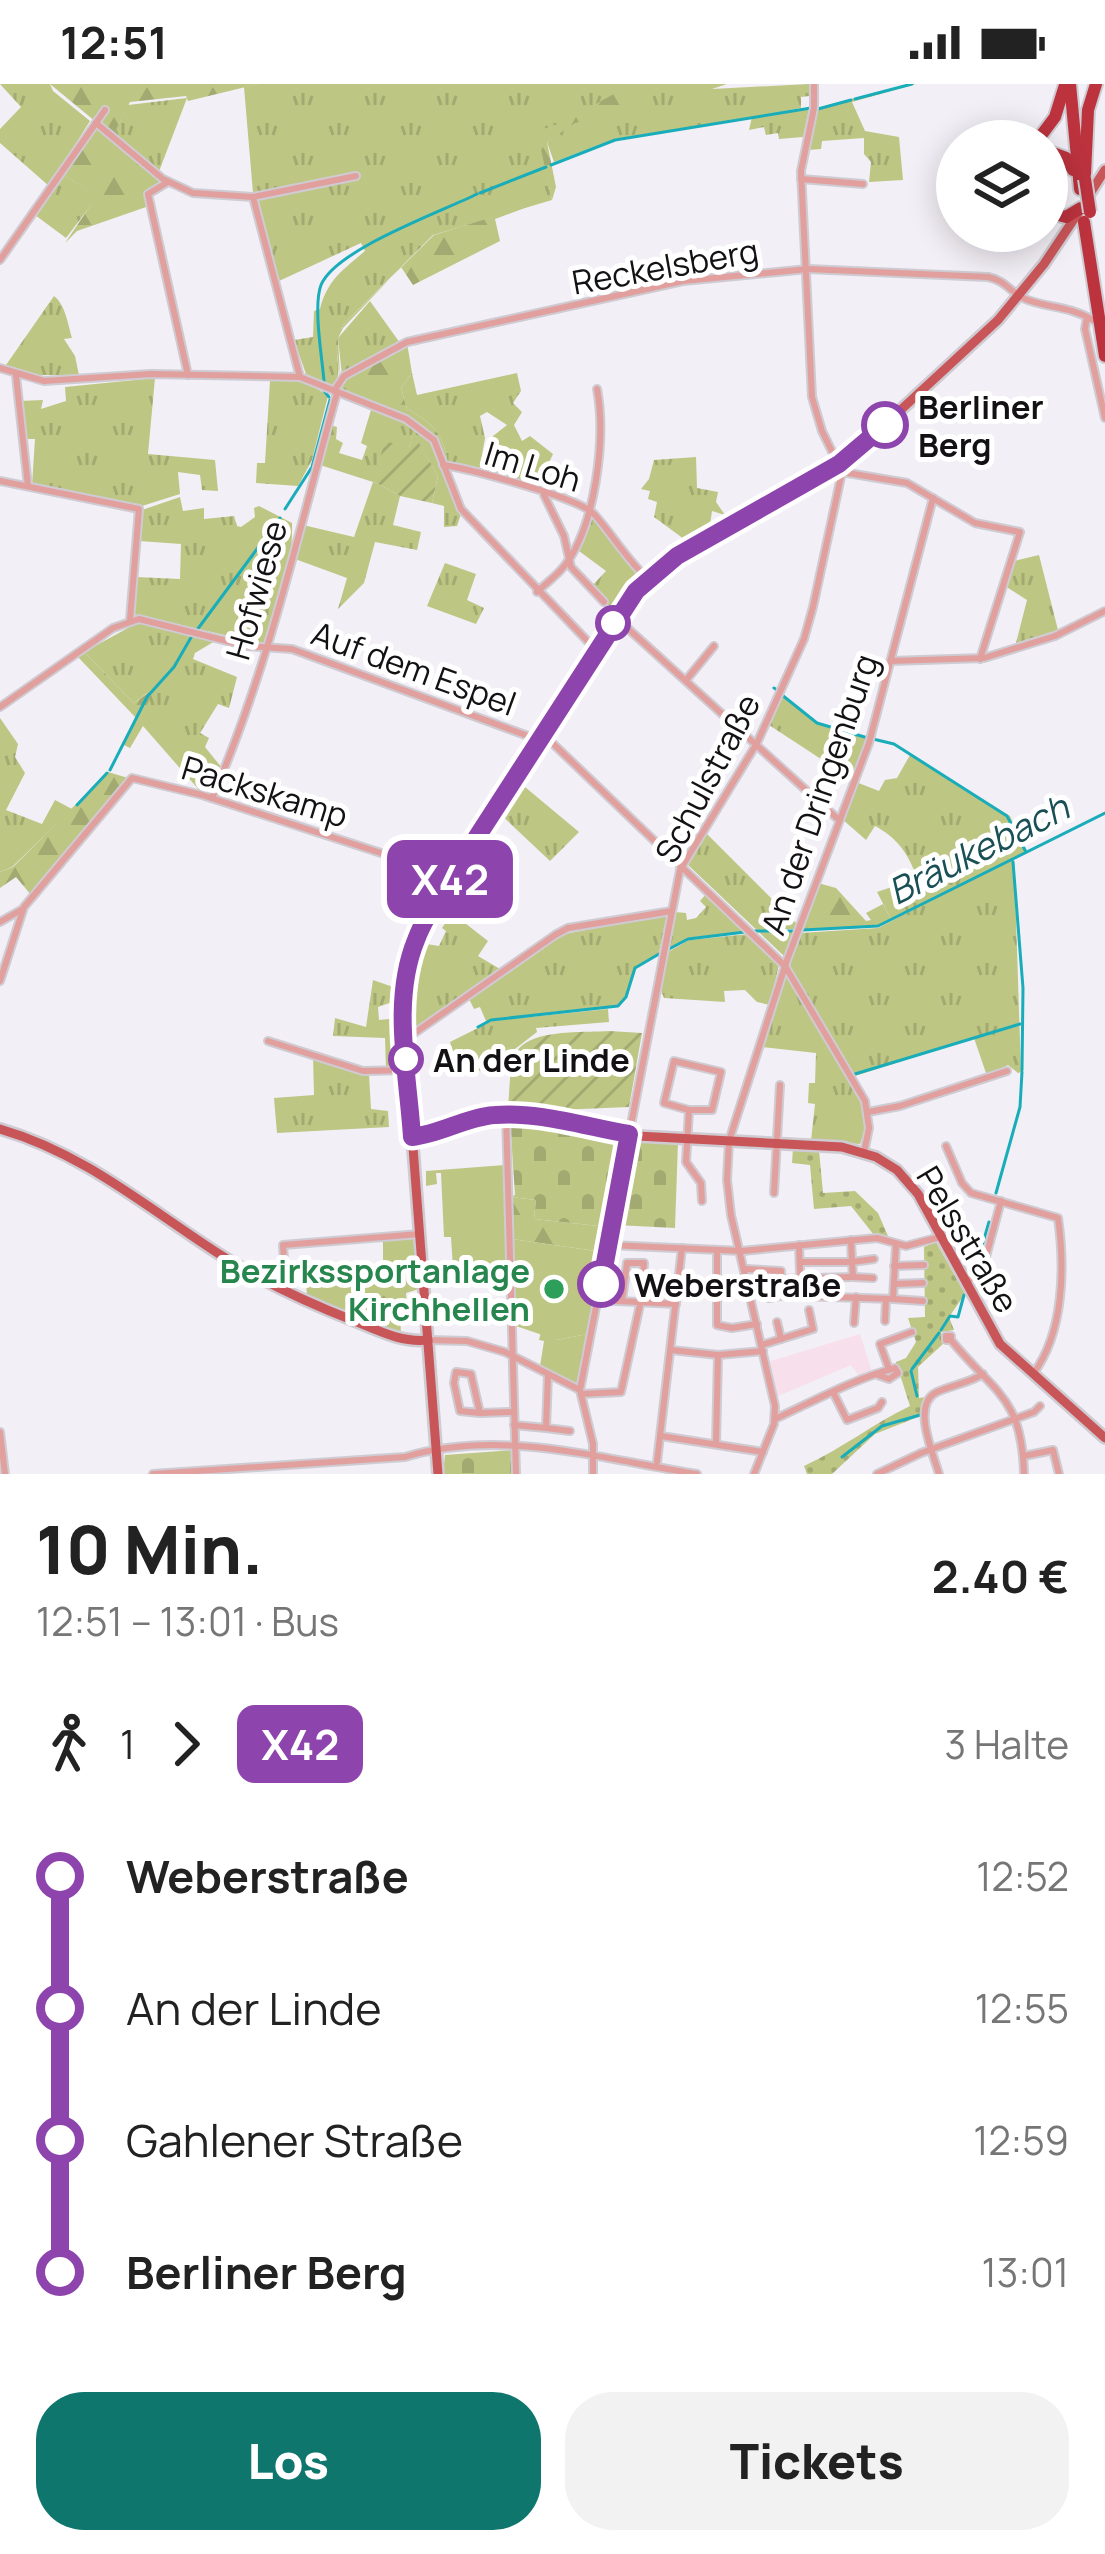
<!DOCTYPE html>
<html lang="de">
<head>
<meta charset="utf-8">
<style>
	:root { --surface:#fff; --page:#f2f2f2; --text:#222; --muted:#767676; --accent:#0f766e }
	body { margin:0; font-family:Manrope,sans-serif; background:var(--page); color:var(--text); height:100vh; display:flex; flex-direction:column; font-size:45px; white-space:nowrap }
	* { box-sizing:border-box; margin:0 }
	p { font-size:39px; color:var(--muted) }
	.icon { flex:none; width:66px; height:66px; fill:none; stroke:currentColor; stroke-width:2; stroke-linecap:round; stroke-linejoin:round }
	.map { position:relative; height:1390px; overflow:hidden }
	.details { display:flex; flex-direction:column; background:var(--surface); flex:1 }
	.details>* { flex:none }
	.badge { padding:0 24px; border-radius:18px; font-size:42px; line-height:78px }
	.controls { position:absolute; left:936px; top:36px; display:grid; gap:24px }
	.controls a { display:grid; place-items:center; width:132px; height:132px; border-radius:50%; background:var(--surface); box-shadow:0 6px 30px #0003; font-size:60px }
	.map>.badge { position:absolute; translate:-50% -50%; box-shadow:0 0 0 6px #fff }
	.legs { display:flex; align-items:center; gap:18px; height:132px; padding:0 36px; font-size:39px }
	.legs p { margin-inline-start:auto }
	.head { display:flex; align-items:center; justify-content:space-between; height:204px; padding:0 36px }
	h1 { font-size:66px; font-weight:800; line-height:90px }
	.action { display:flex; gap:24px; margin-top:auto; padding:24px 36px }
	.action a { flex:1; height:138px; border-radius:48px; background:var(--accent); color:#fff; font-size:48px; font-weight:800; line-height:138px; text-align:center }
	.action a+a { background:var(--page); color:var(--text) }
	ul { padding:0 36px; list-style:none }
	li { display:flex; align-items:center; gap:42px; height:132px; font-size:45px }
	li i { display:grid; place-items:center; width:18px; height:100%; margin:0 15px; background:currentColor }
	li i::after { content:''; width:30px; height:30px; margin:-15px; border:9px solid; border-radius:50%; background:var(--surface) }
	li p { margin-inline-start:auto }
	li:first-child i { background:linear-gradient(#0000 50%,currentColor 0) }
	li:last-child i { background:linear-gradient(currentColor 50%,#0000 0) }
	.status { display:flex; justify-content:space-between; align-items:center; height:84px; padding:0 60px; background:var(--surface); direction:ltr }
	.status svg { height:33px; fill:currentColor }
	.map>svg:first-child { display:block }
	.education { fill:#f7dfeb }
	.grass { fill:url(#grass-tufts) }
	.forest { fill:url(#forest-firs) }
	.cemetery { fill:url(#cemetery-stones) }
	.park { fill:url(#park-dots) }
	.garden { fill:url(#garden-furrows) }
	.pitch { fill:#bec684 }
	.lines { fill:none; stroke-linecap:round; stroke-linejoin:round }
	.stream { stroke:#19adba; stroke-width:3 }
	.minor-casing { stroke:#cfcbd2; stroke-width:10 }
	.major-casing { stroke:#cfcbd2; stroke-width:14 }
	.highway-casing { stroke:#cfcbd2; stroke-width:16 }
	.minor { stroke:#e1a09e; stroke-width:6 }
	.major { stroke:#c85558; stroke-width:9 }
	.highway { stroke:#bc333e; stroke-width:12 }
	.highway-bridge-casing { stroke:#cfcbd2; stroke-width:16; stroke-linecap:butt }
	.highway-bridge { stroke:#bc333e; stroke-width:12 }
	.line-1-casing { stroke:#fff; stroke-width:27 }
	.line-1 { stroke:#8e44ad; stroke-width:18 }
	.stop-1-dot { fill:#fff; stroke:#8e44ad; stroke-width:6 }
	.leisure-dot { fill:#2e9e5b; stroke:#fff; stroke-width:4.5 }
	.labels { text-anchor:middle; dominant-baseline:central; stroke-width:10; stroke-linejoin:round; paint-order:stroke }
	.street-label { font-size:33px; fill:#131114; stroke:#fff }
	.stop-label { font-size:33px; font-weight:bold; fill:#131114; stroke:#fff; text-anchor:start }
	.leisure-label { font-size:33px; font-weight:bold; fill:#27864d; stroke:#fff; text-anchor:end }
	.water-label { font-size:36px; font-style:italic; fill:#195056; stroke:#fff }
</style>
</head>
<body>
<div class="status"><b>12:51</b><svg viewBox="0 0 49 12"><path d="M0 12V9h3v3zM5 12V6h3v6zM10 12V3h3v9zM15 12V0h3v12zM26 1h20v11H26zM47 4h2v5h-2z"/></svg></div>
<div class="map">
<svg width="1105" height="1390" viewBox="0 0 1105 1390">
	<defs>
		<pattern id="grass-tufts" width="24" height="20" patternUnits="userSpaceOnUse" patternTransform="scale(3)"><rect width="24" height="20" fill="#bec684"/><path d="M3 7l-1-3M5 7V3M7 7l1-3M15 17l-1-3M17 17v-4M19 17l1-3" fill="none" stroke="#a2a971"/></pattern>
		<pattern id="forest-firs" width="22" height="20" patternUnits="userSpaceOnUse" patternTransform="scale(3)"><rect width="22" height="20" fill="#bec684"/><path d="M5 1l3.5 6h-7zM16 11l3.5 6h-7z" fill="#a2a971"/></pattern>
		<pattern id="cemetery-stones" width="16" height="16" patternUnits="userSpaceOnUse" patternTransform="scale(3)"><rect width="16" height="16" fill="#bec684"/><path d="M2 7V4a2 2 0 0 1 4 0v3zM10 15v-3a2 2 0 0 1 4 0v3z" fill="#a2a971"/></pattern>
		<pattern id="park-dots" width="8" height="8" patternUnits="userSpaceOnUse" patternTransform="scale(3)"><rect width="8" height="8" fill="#bec684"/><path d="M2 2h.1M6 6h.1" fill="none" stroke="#a2a971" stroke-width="1.8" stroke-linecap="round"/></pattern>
		<pattern id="garden-furrows" width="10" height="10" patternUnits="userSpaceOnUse" patternTransform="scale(3)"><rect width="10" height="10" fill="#bec684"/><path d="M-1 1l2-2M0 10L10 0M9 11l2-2" fill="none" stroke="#a2a971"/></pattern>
	</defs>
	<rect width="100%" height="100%" fill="#f3eff6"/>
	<polygon class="education" points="860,1250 872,1288 859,1292 851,1281 776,1313 768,1278"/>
	<g class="grass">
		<polygon points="0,0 50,0 53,7 90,37 49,102 0,59 0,45 21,23"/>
		<path d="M258,0h469l-15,5 97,-5 1,12 -9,1v11l-37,7 45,-6 -6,28 -24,2 -1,-6 -12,2 -2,-8 -15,3 3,-13 -138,22 -60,23 -7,-20 27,-20 -35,13 13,65 -119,35 -90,90c-15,24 3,41 -9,61l-28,-12 -12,-34 19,-3 1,-26 6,-2c7,-29 24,-40 45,-58l-4,-8 -82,38 -24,-81 99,-26 -101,19 -9,-106z"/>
		<polygon points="908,0 916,0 852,18 865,47 899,53 903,96 869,98 871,78 864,70 864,54 822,57 821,65 808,66 817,24"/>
		<polygon points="187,14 158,90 113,52 128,21"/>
		<polygon points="62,90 98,112 66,154 35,131"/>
		<path d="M54,212c11,8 14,28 18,42l-8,1 11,17 4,19h-40l-33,-10z"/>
		<polygon points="370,217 400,259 342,291 338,254"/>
		<path d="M412,289l5,22 100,-22 4,18 -8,12 9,9 -8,13 8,16 8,-5 23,18 -16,34 -55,-15 6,-33 19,-15 -20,-13 -7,4 5,22 -6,34 -31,-8c-5,-31 -14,-40 -41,-55l-6,-21z"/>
		<polygon points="155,294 148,370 215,376 218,407 202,406 200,391 178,388 180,410 142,422 32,401 35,355 24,355 19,317 43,316 41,325 66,317 65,303"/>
		<polygon points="270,297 306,297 328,312 312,376 298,402 256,399 257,379 265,379"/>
		<polygon points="371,326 416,344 428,354 461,430 457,442 444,443 444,422 432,419 438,392 413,349 409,364 373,397 400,412 393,441 421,448 417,466 375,458 364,499 338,525 347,494 295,475 303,441 354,453 373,398 320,381 330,341 337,343 336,355 343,359 339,369 362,376 367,362 361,359"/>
		<polygon points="696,373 697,404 718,408 716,418 725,431 712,427 710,441 715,443 688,458 654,433 657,418 648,415 650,407 641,405 649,395 654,376"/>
		<path d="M180,413l3,14 21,-3v11l30,-3 3,10 4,1 14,-10 -1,-9 5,-2 33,17c1,39 -9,86 -28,121l-131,-30 3,-37 44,2 1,-35 -42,-3 3,-31z"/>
		<polygon points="593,431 641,492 614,527 591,503 606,487 575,464"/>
		<polygon points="1039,471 1058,546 1016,559 1027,516 1005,502 1014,477"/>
		<polygon points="445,479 476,490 467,516 484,524 476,540 427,522"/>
		<polygon points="139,538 215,557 195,569 193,575 237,593 229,624 218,620 200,649 209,654 205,663 222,684 211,708 203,704 141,631 147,609 134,619 84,568"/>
		<polygon points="782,612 817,639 868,654 853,696 769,641"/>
		<polygon points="0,634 18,660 15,673 25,689 6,726 42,740 55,716 72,725 12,783 0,788"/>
		<path d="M910,671l100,61 16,35 -12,7 7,214 -3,1 -10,-8 -21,11 -13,-38 -119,38 -66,-111 11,-32 78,-5 54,-28 -41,19 -14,-27 32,-11 -1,-8 6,-3c-9,-21 -19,-33 -39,-44l-9,14 -24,-21 14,-37 23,9 6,-11 12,-2z"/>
		<polygon points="519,698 579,748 550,777 498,728"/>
		<polygon points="706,749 797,840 796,845 774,845 795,847 785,873 686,779"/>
		<polygon points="707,809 745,847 688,854 669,864 675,828 686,829 687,836 696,834 706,823 700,817"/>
		<polygon points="452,829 488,857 478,872 500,885 408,951 407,909 420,859 439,862 446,847 442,844"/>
		<polygon points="667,831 659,869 635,883 626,913 618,921 486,937 480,923 474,925 468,913 559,851"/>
		<polygon points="749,850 779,880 770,921 757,918 745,906 724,907 725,918 664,914 660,904 668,868 689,856"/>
		<polygon points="786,889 862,1018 866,1043 860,1060 811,1057 815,1020 808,1019 809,999 815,999 816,969 761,963"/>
		<polygon points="373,896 396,904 395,917 378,923 379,936 399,934 400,983 386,985 385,954 333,952 335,934 366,943"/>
		<polygon points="608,925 609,938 536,944 537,948 511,968 507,984 460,989 450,958 492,937"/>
		<polygon points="313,972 369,990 371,1025 388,1027 389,1043 277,1049 274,1014 314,1011"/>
		<polygon points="415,1152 419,1205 406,1209 407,1221 420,1221 420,1231 400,1230 401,1250 307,1214 306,1196 337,1193 338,1200 342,1200 383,1193 383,1154"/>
		<polygon points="541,1248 557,1256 587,1250 578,1298 573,1300 540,1282 544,1257 539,1256"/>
	</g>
	<g class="forest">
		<polygon points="50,0 258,0 188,17 186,12 130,18 113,52"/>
		<polygon points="623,5 640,6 643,13 608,27 607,31 575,39 547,58 556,103 552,116 539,56 489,70 487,65 561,39"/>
		<polygon points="97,44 162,96 147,109 149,122 77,147 65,159 97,112 62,90 89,50"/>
		<polygon points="538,119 495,135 500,157 413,201 401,183 343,244 338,254 340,292 335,254 343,241 434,151"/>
		<path d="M407,259l5,30 -11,15 6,21c27,15 36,24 41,55 -20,-62 -67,-45 -109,-76l7,-10z"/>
		<polygon points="84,568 134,619 148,609 151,612 142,631 203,704 200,707 143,642 130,664 122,660 136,634 78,573"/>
		<polygon points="108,688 128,694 31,811 16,793 0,804 0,788 13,783"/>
		<polygon points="818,799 836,804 866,837 871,836 866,829 883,820 891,835 878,842 801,846"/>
		<polygon points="511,1113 536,1116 534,1135 608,1143 603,1168 512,1155"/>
	</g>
	<g class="cemetery">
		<polygon points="510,1035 625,1054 608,1143 534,1135 536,1116 511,1113 515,1111"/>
		<polygon points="632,1055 678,1058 675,1144 616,1141"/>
		<polygon points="513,1366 513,1390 443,1390 445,1371"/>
	</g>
	<g class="park">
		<polygon points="793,1064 819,1066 823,1109 855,1107 878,1129 888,1152 874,1151 851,1122 814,1125 810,1081 792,1079"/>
		<path d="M936,1158l29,52 -16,23 5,13 -13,2 3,11 -26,24 1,31 7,-1 -3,18 -48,19 -43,40h-25l-3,-8c39,-18 67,-41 106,-60l-14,-44 10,-4 10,-16 -8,-24 17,-1 -1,-70z"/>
	</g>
	<g class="garden">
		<polygon points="413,348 438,392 432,419 400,412 373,397 385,357 409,364"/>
		<path d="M609,947l33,2 -13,74 -95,4 -2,-8 -24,2c2,-15 1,-34 6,-48 10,-29 67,-24 95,-26z"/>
	</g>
	<g class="pitch">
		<polygon points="505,1081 507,1195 454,1200 451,1153 444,1153 441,1089 436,1089 437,1100 426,1102 426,1087"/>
		<polygon points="512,1155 603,1168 587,1250 557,1256 513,1241"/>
	</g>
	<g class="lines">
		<g class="stream">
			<polyline points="855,15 912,0"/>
			<polyline points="818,25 851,16"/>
			<polyline points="551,81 615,56 811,24"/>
			<polyline points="480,109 546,83"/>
			<path d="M324,297c-2,-24 -11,-75 -3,-96 15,-36 120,-73 156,-91"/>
			<polyline points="324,307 329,313"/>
			<polyline points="285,425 312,383 330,316"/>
			<polyline points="197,546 280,434"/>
			<polyline points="774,604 777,606"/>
			<polyline points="782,611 817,639 868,654"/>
			<polyline points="873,655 894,660 1007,732 1026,768"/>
			<polyline points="110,686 147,613 174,583 193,550"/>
			<polyline points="77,721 107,689"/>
			<polyline points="1013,778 1023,904 1022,986"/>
			<polyline points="803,846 878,842 1105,729"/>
			<polyline points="755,847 793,847"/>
			<polyline points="669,865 688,855 745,848"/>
			<polyline points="478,943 491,936 618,922 626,913 635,884 659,870"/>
			<polyline points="855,990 1020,940"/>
			<polyline points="996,1109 1020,1023 1022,988"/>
			<polyline points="982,1162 989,1138"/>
			<polyline points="941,1246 950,1232 958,1233 964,1211"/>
			<polyline points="912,1285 939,1249"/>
			<polyline points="911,1287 917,1312"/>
			<polyline points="842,1373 882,1342 920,1331"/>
		</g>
		<defs>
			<g id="minor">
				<polyline points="96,39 163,95 193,109 253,113 356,92"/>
				<polyline points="801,95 863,100"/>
				<polyline points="168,98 148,110 188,291"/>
				<polyline points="253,113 300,293"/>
				<polyline points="0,176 105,26"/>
				<polyline points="1087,233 1085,245 1105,334"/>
				<polyline points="0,284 44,297 151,290 300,293 406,335 434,356 461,425 596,566"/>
				<polyline points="16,292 28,402"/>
				<path d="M334,307l10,-15 63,-34 276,-61 125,-12 180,8c16,3 22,14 35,21 21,10 45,7 70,22"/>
				<path d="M443,381c27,4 134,32 151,49 19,21 32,45 54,65"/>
				<polyline points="842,388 907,399 975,439 1020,448 980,575"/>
				<polyline points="0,397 139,425 130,536"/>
				<polyline points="544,411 564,452 571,483 604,518"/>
				<path d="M537,508c9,-9 21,-17 28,-27 31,-40 41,-128 32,-176"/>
				<polyline points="624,541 839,736"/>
				<polyline points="891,577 984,574 1055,552 1105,527"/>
				<polyline points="687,595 714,562"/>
				<polyline points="0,623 113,544 139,535 247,562 292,565 539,656"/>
				<polyline points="544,651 785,882 865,1017 869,1044 864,1068"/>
				<path d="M212,714c57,-130 87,-269 125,-405"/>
				<polyline points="0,838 21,826"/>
				<polyline points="0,897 24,823 132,694 202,711 452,792"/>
				<polyline points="406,955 555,851 568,844 672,827"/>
				<polyline points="268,957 363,987 407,986"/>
				<polyline points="689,1026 664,1019 674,977 721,988 712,1026 689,1026 686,1078 701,1099 702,1117"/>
				<polyline points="868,1028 900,1022 1007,987"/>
				<polyline points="506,1030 516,1390"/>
				<path d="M946,1062l16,37 9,10 87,25c7,49 6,115 -25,156"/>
				<polyline points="774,1109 780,1001"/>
				<polyline points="609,1161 742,1167 877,1154 906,1162 940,1153"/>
				<polyline points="799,1161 801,1212 893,1215 896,1161"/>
				<polyline points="717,1166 717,1241 732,1244 757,1240"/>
				<polyline points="800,1178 852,1178 851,1156"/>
				<polyline points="894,1182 924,1181"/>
				<polyline points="746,1185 781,1187 781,1200 749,1200"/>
				<polyline points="873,1194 853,1193 852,1178 874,1175"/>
				<polyline points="781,1195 853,1193"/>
				<polyline points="781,1200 786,1212 801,1212"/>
				<polyline points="894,1200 923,1199"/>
				<polyline points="966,1200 984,1180 1001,1117"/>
				<polyline points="286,1205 283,1161 420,1150"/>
				<polyline points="769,1214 785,1211"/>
				<polyline points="893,1215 923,1217"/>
				<polyline points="598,1216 676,1220"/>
				<polyline points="885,1237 886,1215"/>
				<polyline points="777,1238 781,1255"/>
				<polyline points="854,1239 856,1213"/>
				<rect x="946" y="1252" width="5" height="4"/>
				<polyline points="428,1256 467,1257 505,1268 580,1306"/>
				<path d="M951,1256c43,53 71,56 73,134"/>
				<polyline points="762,1261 813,1245 809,1226"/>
				<polyline points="671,1266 718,1271 763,1267"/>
				<polyline points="889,1285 880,1260 912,1248"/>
				<polyline points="833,1308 847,1336 878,1324 882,1318"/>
				<polyline points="581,1310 621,1308 641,1216 644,1179 627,1179 622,1217"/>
				<polyline points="480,1329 460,1327 454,1299 456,1288 471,1290 480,1329 514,1328"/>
				<path d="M775,1335c39,-18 79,-40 120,-51l3,5 -9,6 -14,-5"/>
				<polyline points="514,1341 546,1344 548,1291"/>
				<polyline points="546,1344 570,1347"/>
				<polyline points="0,1348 5,1390"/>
				<polyline points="661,1352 763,1368"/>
				<polyline points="716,1360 718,1271"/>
				<polyline points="1024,1372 1053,1366 1059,1390"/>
				<polyline points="657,1378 682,1164"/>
				<path d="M153,1390l252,-17c97,-29 195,2 292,17"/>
				<polyline points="593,1390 593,1360 580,1306 680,786 757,659 804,555 813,523 842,388 822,347 812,313 801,87 814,24 814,0"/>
				<polyline points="754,1390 774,1340 775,1322 731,1131 727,1096 729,1057 787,876 869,659 933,414"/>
				<polyline points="877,1390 921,1369 1034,1328 1040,1322"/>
				<path d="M939,1390c-6,-21 -28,-70 -2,-82 15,-7 32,-9 46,-18"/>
			</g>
			<g id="major">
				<polyline points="1089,111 1105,86"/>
				<path d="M0,1045c83,24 145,77 216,123 44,29 92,51 141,70 22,9 46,21 71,18"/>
				<path d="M412,1053c33,-3 61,-22 94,-23l131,22 205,11 34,10 21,13 21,24 82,150 105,94"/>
				<polyline points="438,1390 403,933 410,873 425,835 636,507 677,472 853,370 998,236 1044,180 1080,126"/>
			</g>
			<g id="highway">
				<polyline points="1070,0 1080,105"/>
				<polyline points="1037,57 1055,33 1065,1"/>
				<polyline points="1047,67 1066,74 1073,86"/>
				<polyline points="1085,90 1088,26 1096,0"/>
				<polyline points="1051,129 1066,133 1081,124"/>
				<polyline points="1084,138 1105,272"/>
			</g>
		</defs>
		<use href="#minor" class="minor-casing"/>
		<use href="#major" class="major-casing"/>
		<use href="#highway" class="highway-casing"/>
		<use href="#minor" class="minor"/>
		<use href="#major" class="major"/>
		<use href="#highway" class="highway"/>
		<defs>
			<polyline id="highway-bridge" points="1085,95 1090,128"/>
		</defs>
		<use href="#highway-bridge" class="highway-bridge-casing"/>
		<use href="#highway-bridge" class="highway-bridge"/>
	</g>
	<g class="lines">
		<defs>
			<path id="line-1" d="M601,1200l28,-150c-42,-7 -91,-23 -134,-19 -29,2 -54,19 -83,22 -4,-64 -21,-136 4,-197 9,-24 24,-45 37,-66l183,-283 41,-35 162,-92 46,-39"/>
		</defs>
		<use href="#line-1" class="line-1-casing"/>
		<use href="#line-1" class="line-1"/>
	</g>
	<g class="stop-1-dot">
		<circle cx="885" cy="341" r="21"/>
		<circle cx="613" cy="539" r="15"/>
		<circle cx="406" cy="975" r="15"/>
		<circle cx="601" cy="1200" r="21"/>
	</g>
	<circle class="leisure-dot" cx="554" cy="1205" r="12"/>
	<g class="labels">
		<g class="street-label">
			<text transform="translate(665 182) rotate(-10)">Reckelsberg</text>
			<text transform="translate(533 382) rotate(17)">Im Loh</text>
			<text transform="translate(256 506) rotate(-74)">Hofwiese</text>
			<text transform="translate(414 584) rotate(20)">Auf dem Espel</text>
			<text transform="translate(707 694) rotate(-62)">Schulstraße</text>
			<text transform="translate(265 707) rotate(17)">Packskamp</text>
			<text transform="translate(819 710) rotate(-71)">An der Dringenburg</text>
			<text transform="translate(968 1155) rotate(59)">Pelsstraße</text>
		</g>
		<g class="stop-label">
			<text x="918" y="322">Berliner<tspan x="918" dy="38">Berg</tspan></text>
			<text x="433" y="975">An der Linde</text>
			<text x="634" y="1200">Weberstraße</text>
		</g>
		<g class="leisure-label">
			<text x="530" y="1186">Bezirkssportanlage<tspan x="530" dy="38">Kirchhellen</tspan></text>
		</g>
		<g class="water-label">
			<text transform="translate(978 765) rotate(-27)">Bräukebach</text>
		</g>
	</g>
</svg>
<div class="controls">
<a><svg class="icon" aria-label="layers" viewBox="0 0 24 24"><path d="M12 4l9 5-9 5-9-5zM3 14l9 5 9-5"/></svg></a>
</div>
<b class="badge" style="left:450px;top:795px;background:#8e44ad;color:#fff">X42</b>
</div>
<section class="details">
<div class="head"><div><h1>10 Min.</h1><p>12:51 – 13:01 · Bus</p></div><b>2.40 €</b></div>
<div class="legs"><svg class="icon" aria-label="walk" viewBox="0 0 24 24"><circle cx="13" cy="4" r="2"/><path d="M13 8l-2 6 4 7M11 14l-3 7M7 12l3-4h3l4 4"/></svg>1<svg class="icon" aria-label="forward" viewBox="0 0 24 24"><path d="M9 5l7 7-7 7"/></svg><b class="badge" style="background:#8e44ad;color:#fff">X42</b><p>3 Halte</p></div>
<ul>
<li><i style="color:#8e44ad"></i><b>Weberstraße</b><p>12:52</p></li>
<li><i style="color:#8e44ad"></i><span>An der Linde</span><p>12:55</p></li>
<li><i style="color:#8e44ad"></i><span>Gahlener Straße</span><p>12:59</p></li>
<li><i style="color:#8e44ad"></i><b>Berliner Berg</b><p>13:01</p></li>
</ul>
<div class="action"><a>Los</a><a>Tickets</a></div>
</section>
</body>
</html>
